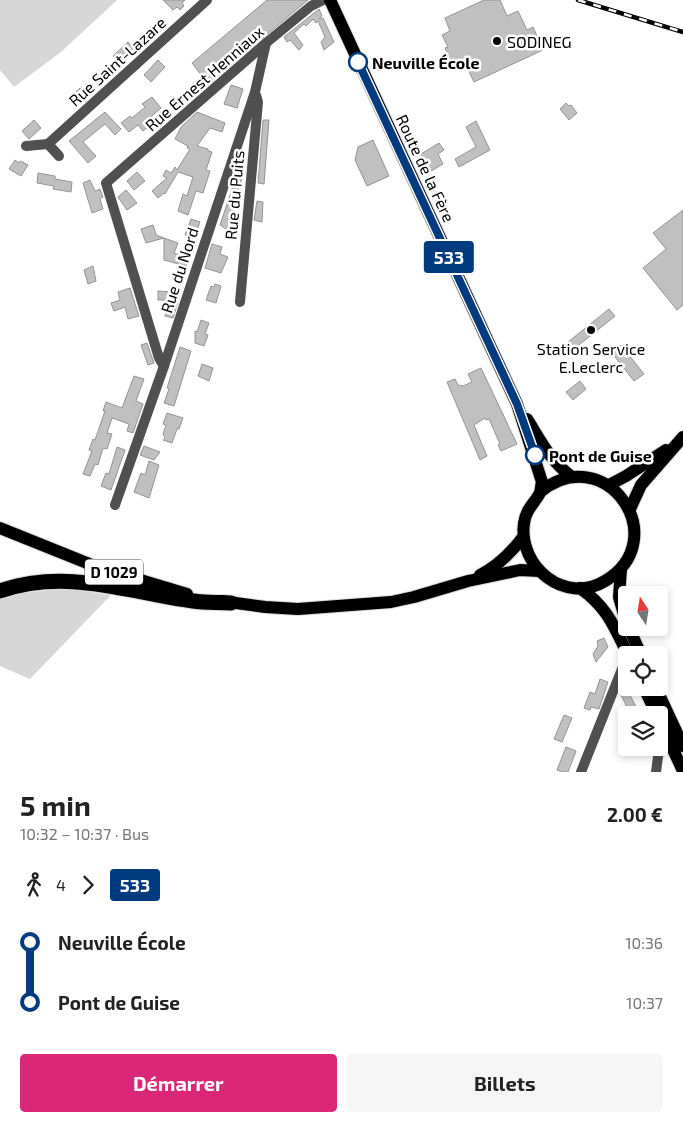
<!DOCTYPE html>
<html lang="fr">
<head>
<meta charset="utf-8">
<style>
	:root { --surface:#fff; --page:#f6f6f6; --text:#222; --muted:#767676; --accent:#db2777 }
	body { margin:0; font-family:"Exo 2",sans-serif; background:var(--page); color:var(--text); height:100vh; display:flex; flex-direction:column; font-size:19px; white-space:nowrap }
	* { box-sizing:border-box; margin:0 }
	p { font-size:16px; color:var(--muted) }
	.icon { flex:none; width:28px; height:28px; fill:none; stroke:currentColor; stroke-width:2; stroke-linecap:round; stroke-linejoin:round }
	.map { position:relative; height:772px; overflow:hidden }
	.panel { display:flex; flex-direction:column; background:var(--surface); flex:1 }
	.panel>* { flex:none }
	.badge { padding:0 10px; border-radius:4px; font-size:18px; line-height:32px }
	.needle { width:32px; rotate:348deg }
	.fabs { position:absolute; left:618px; top:586px; display:grid; gap:10px }
	.fabs a { display:grid; place-items:center; width:50px; height:50px; border-radius:5px; background:var(--surface); box-shadow:0 2px 8px #0003; font-size:25px }
	.map>.badge { position:absolute; translate:-50% -50%; box-shadow:0 0 0 2px #fff }
	.legs { display:flex; align-items:center; gap:8px; height:55px; padding:0 20px; font-size:16px }
	.legs p { margin-inline-start:auto }
	.summary { display:flex; align-items:center; justify-content:space-between; height:85px; padding:0 20px }
	h1 { font-size:28px; font-weight:700; line-height:38px }
	.action { display:flex; gap:10px; margin-top:auto; padding:10px 20px }
	.action a { flex:1; height:58px; border-radius:5px; background:var(--accent); color:#fff; font-size:20px; font-weight:700; line-height:58px; text-align:center }
	.action a+a { background:var(--page); color:var(--text) }
	ul { padding:0 20px; list-style:none }
	li { display:flex; align-items:center; gap:18px; height:60px; font-size:19px }
	li i { display:grid; place-items:center; width:8px; height:100%; margin:0 6px; background:currentColor }
	li i::after { content:''; width:12px; height:12px; margin:-6px; border:4px solid; border-radius:50%; background:var(--surface) }
	li p { margin-inline-start:auto }
	li:first-child i { background:linear-gradient(#0000 50%,currentColor 0) }
	li:last-child i { background:linear-gradient(currentColor 50%,#0000 0) }
	.map>svg:first-child { display:block }
	.green { fill:#d7d7d7 }
	.building { fill:#c0c0c0; stroke:#949494 }
	.lines { fill:none; stroke-linecap:round; stroke-linejoin:round }
	.major-casing { stroke:#dbdbdb; stroke-width:14 }
	.highway-casing { stroke:#dbdbdb; stroke-width:17 }
	.minor { stroke:#505050; stroke-width:10 }
	.major { stroke:#000; stroke-width:12 }
	.highway { stroke:#000; stroke-width:15 }
	.rail-casing { stroke:#000; stroke-width:4.5 }
	.rail { stroke:#fff; stroke-width:2.5; stroke-dasharray:8; stroke-linecap:butt }
	.line-1-casing { stroke:#fff; stroke-width:11 }
	.line-1 { stroke:#003b80; stroke-width:8 }
	.poi-dot { fill:#000; stroke:#fff; stroke-width:2 }
	.stop-1-dot { fill:#fff; stroke:#003b80; stroke-width:2.5 }
	.labels { text-anchor:middle; dominant-baseline:central; stroke-width:5; stroke-linejoin:round; paint-order:stroke }
	.shield { fill:#fff; stroke:#4c4c4c; stroke-width:1 }
	.shield-label { font-size:15px; font-weight:bold; fill:#000 }
	.poi-label { font-size:16px; fill:#000; stroke:#fff; text-anchor:start }
	.street-label { font-size:16px; fill:#000; stroke:#fff }
	.stop-label { font-size:16px; font-weight:bold; fill:#000; stroke:#fff; text-anchor:start }
</style>
</head>
<body>
<div class="map">
<svg width="683" height="772" viewBox="0 0 683 772">
	<rect width="100%" height="100%" fill="#fff"/>
	<g class="green">
		<polygon points="0,0 117,0 61,52 14,87 0,70"/>
		<polygon points="63,588 111,595 30,679 0,666 0,598 6,595"/>
	</g>
	<g class="building">
		<polygon points="163,0 185,0 182,3 184,6 180,10 177,7 173,10"/>
		<polygon points="267,0 308,0 208,84 192,63"/>
		<polygon points="484,0 500,0 507,16 518,11 527,30 533,27 543,50 474,82 464,61 453,66 445,48 448,47 442,35 450,31 445,18"/>
		<polygon points="319,9 322,16 319,19 323,18 334,42 324,50 321,42 325,37 318,21 316,23 313,19 306,26 304,24 294,33 303,45 299,50 290,40 287,42 284,37"/>
		<polygon points="128,42 135,50 118,62 113,56"/>
		<polygon points="158,60 165,67 151,82 144,75"/>
		<polygon points="231,85 243,89 237,108 224,104"/>
		<polygon points="80,88 87,95 76,104 70,98"/>
		<polygon points="152,97 161,108 146,121 148,127 143,131 138,125 129,132 121,123 130,116 132,118 145,107 142,104"/>
		<polygon points="566,103 569,106 571,105 577,113 569,120 560,109"/>
		<polygon points="105,112 121,129 115,135 105,124 83,142 96,156 88,163 69,141"/>
		<polygon points="197,112 225,123 222,132 210,128 197,146 208,149 208,151 212,152 206,170 210,171 203,193 196,191 188,215 178,211 183,194 187,196 193,177 178,172 165,194 164,193 158,198 152,191 167,178 163,176 166,170 171,173 175,167 177,170 190,149 187,148 188,146 175,139 181,127"/>
		<polygon points="34,120 41,128 29,139 22,131"/>
		<polygon points="263,120 269,120 264,184 258,183"/>
		<polygon points="476,121 490,150 459,167 455,159 476,147 466,127"/>
		<polygon points="373,140 389,176 367,186 355,160 358,147"/>
		<polygon points="439,143 444,150 438,154 443,164 431,171 421,154"/>
		<polygon points="15,160 19,163 20,161 28,165 21,176 9,169"/>
		<polygon points="137,172 145,181 134,190 127,181"/>
		<polygon points="38,173 55,176 55,179 72,182 71,192 53,189 54,186 37,183"/>
		<polygon points="236,177 242,178 238,191 242,191 237,207 234,206 228,228 226,229 220,225"/>
		<polygon points="90,180 95,191 100,189 103,197 100,199 103,209 92,213 83,183"/>
		<polygon points="126,190 137,203 127,210 118,197"/>
		<polygon points="257,201 263,202 262,222 254,220"/>
		<polygon points="683,210 683,305 677,310 643,268 666,249 653,233"/>
		<polygon points="191,219 200,222 194,238 185,235"/>
		<polygon points="153,225 156,235 164,238 146,243 141,229"/>
		<polygon points="164,238 178,243 174,253 188,258 186,266 164,260"/>
		<polygon points="212,244 222,247 220,254 228,257 221,273 205,268"/>
		<polygon points="93,266 96,281 88,284 84,270"/>
		<polygon points="215,284 221,286 216,303 206,300 211,286 214,287"/>
		<polygon points="130,288 139,316 128,319 125,307 114,311 111,303 120,300 118,292"/>
		<polygon points="158,291 173,292 172,300 158,300"/>
		<polygon points="168,302 178,302 173,318 165,316"/>
		<polygon points="609,309 615,316 574,349 568,342"/>
		<polygon points="201,320 209,323 205,334 208,335 204,346 195,343 195,331 197,332"/>
		<polygon points="147,343 154,363 148,365 141,345"/>
		<polygon points="621,345 644,374 634,381 612,353"/>
		<polygon points="180,347 191,351 174,406 164,403 169,389 167,388 168,385"/>
		<polygon points="202,364 213,368 209,381 198,376"/>
		<polygon points="481,368 517,444 501,451 498,445 500,444 489,419 486,420 485,418 474,425 487,456 480,460 447,382 455,379 458,385 463,386 472,382 468,374"/>
		<polygon points="134,376 144,379 136,401 143,404 133,433 127,431 129,424 112,418 107,433 112,434 107,449 103,448 98,465 95,464 90,476 83,474 92,451 89,450 93,439 95,440 105,411 103,411 106,402 122,408"/>
		<polygon points="580,381 586,389 573,400 566,392"/>
		<polygon points="167,413 183,418 179,429 177,429 172,443 163,440 165,438 163,434 166,425 163,424"/>
		<polygon points="144,446 160,452 154,460 140,455"/>
		<polygon points="117,447 125,450 111,490 101,486 106,473 109,474"/>
		<polygon points="149,461 159,465 149,498 134,492 141,473 145,475"/>
		<polygon points="604,638 608,647 596,662 593,654 598,646 597,641"/>
		<polygon points="600,679 608,682 599,709 591,707 590,710 584,708 590,692 595,694"/>
		<polygon points="626,688 631,697 640,715 631,715 620,693 621,690"/>
		<polygon points="564,715 572,718 562,742 554,739"/>
		<polygon points="566,747 576,751 568,772 563,772 557,770"/>
	</g>
	<g class="lines">
		<defs>
			<g id="major">
				<path d="M330,0l187,404 25,78c-1,3 -1,8 -2,11 -6,11 -14,16 -16,30 -6,44 41,82 81,58 70,-42 1,-142 -65,-89"/>
				<path d="M527,419c14,22 23,42 45,58"/>
				<polyline points="609,485 626,476 666,450"/>
				<polyline points="630,509 641,485 683,437"/>
				<polyline points="0,528 97,567 187,594"/>
				<polyline points="621,569 619,597 626,621"/>
				<path d="M480,575c18,-9 31,-22 43,-38"/>
				<path d="M580,588c27,19 34,38 48,67"/>
				<polyline points="221,601 265,607 298,609 391,602 414,597 468,581 520,570 539,571"/>
				<polyline points="629,628 641,655"/>
				<polyline points="644,688 657,715"/>
				<polyline points="656,688 683,746"/>
				<polyline points="659,719 683,771"/>
			</g>
			<path id="highway" d="M0,591c67,-23 127,1 193,10 13,2 26,1 38,2"/>
		</defs>
		<use href="#major" class="major-casing"/>
		<use href="#highway" class="highway-casing"/>
		<g class="minor">
			<polyline points="48,144 207,0"/>
			<polyline points="26,146 48,144 59,156"/>
			<polyline points="240,302 258,102 256,95"/>
			<polyline points="164,366 159,358 106,183 266,43 311,6 323,0"/>
			<polyline points="115,505 164,366 255,92 266,43"/>
			<polyline points="581,772 622,669 626,665"/>
			<polyline points="656,772 662,726"/>
		</g>
		<use href="#major" class="major"/>
		<use href="#highway" class="highway"/>
		<defs>
			<polyline id="rail" points="578,0 683,32"/>
		</defs>
		<use href="#rail" class="rail-casing"/>
		<use href="#rail" class="rail"/>
	</g>
	<g class="lines">
		<defs>
			<polyline id="line-1" points="358,62 517,404 535,455"/>
		</defs>
		<use href="#line-1" class="line-1-casing"/>
		<use href="#line-1" class="line-1"/>
	</g>
	<g class="poi-dot">
		<circle cx="497" cy="41" r="5"/>
		<circle cx="591" cy="330" r="5"/>
	</g>
	<g class="stop-1-dot">
		<circle cx="358" cy="62" r="9"/>
		<circle cx="535" cy="455" r="9"/>
	</g>
	<g class="labels">
		<rect class="shield" x="85" y="559.5" width="58" height="25" rx="4"/>
		<g class="shield-label">
			<text x="114" y="572">D 1029</text>
		</g>
		<g class="poi-label">
			<text x="507" y="41">SODINEG</text>
			<text x="591" y="348" text-anchor="middle">Station Service<tspan x="591" dy="18">E.Leclerc</tspan></text>
		</g>
		<g class="street-label">
			<text transform="translate(117 61) rotate(-42)">Rue Saint-Lazare</text>
			<text transform="translate(204 78) rotate(-41)">Rue Ernest Henniaux</text>
			<text transform="translate(426 168) rotate(65)">Route de la Fère</text>
			<text transform="translate(234 195) rotate(-85)">Rue du Puits</text>
			<text transform="translate(179 270) rotate(-72)">Rue du Nord</text>
		</g>
		<g class="stop-label">
			<text x="372" y="62">Neuville École</text>
			<text x="549" y="455">Pont de Guise</text>
		</g>
	</g>
</svg>
<div class="fabs">
<a><svg class="needle" viewBox="-14 -14 28 28"><path d="M0-13l5 13h-10z" fill="#e53935"/><path d="M0 13l5-13h-10z" fill="#767676"/></svg></a>
<a><svg class="icon" aria-label="locate" viewBox="0 0 24 24"><circle cx="12" cy="12" r="6"/><path d="M12 2v4M12 18v4M2 12h4M18 12h4"/></svg></a>
<a><svg class="icon" aria-label="layers" viewBox="0 0 24 24"><path d="M12 4l9 5-9 5-9-5zM3 14l9 5 9-5"/></svg></a>
</div>
<b class="badge" style="left:449px;top:257px;background:#003b80;color:#fff">533</b>
</div>
<section class="panel">
<div class="summary"><div><h1>5 min</h1><p>10:32 – 10:37 · Bus</p></div><b>2.00 €</b></div>
<div class="legs"><svg class="icon" aria-label="walk" viewBox="0 0 24 24"><circle cx="13" cy="4" r="2"/><path d="M13 8l-2 6 4 7M11 14l-3 7M7 12l3-4h3l4 4"/></svg>4<svg class="icon" aria-label="forward" viewBox="0 0 24 24"><path d="M9 5l7 7-7 7"/></svg><b class="badge" style="background:#003b80;color:#fff">533</b></div>
<ul>
<li><i style="color:#003b80"></i><b>Neuville École</b><p>10:36</p></li>
<li><i style="color:#003b80"></i><b>Pont de Guise</b><p>10:37</p></li>
</ul>
<div class="action"><a>Démarrer</a><a>Billets</a></div>
</section>
</body>
</html>
